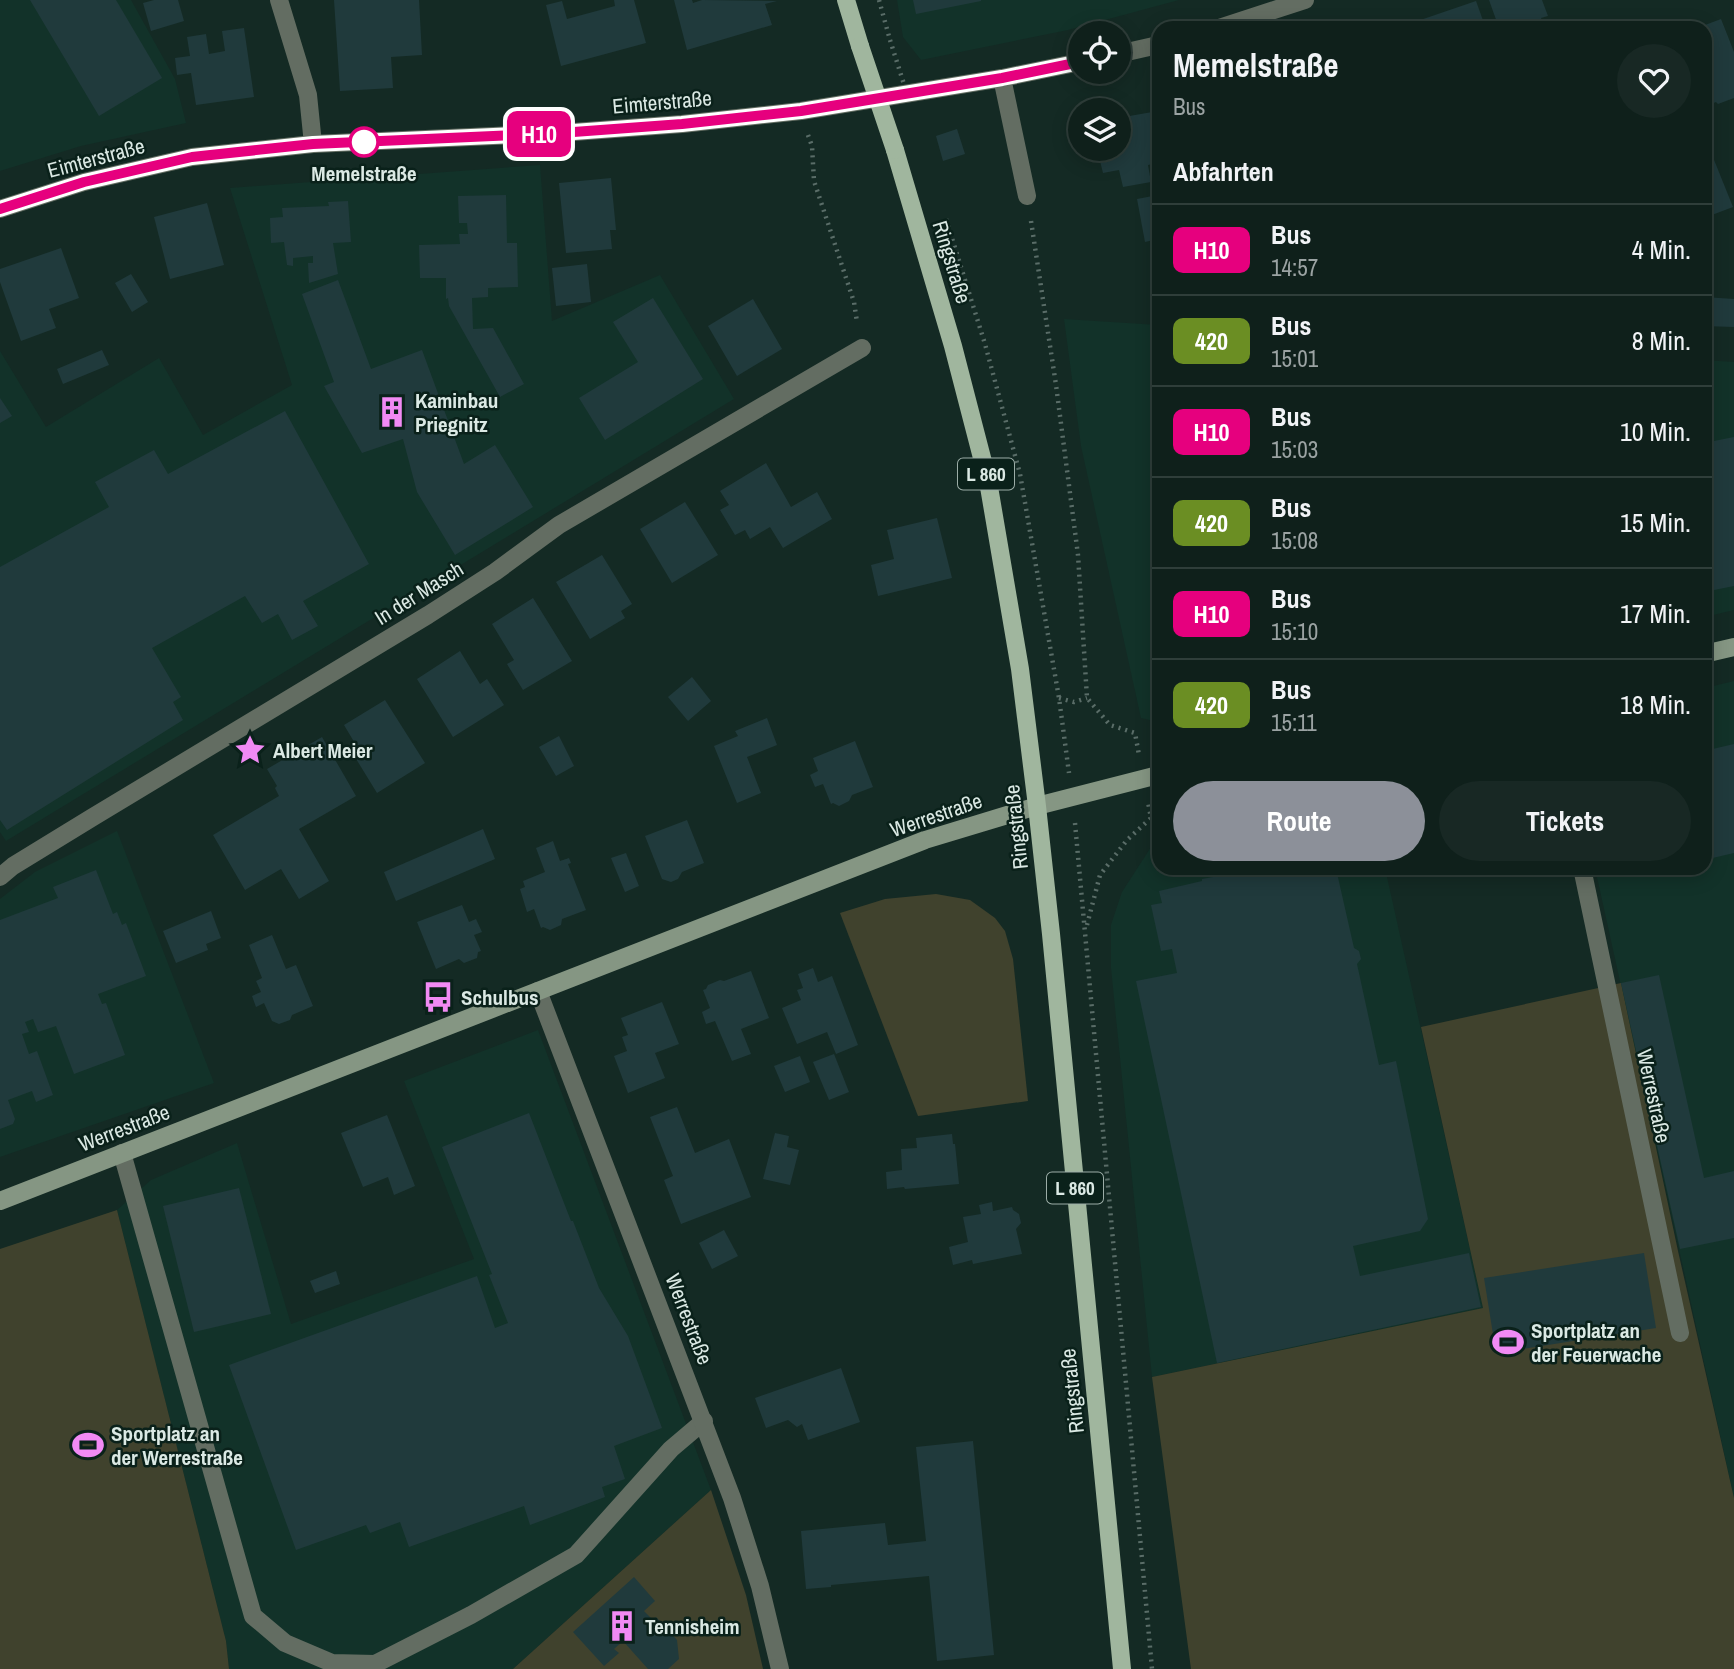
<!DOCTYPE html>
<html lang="de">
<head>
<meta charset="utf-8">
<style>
	:root { --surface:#0f201b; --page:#182824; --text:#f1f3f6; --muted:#9ba3a3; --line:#2f3e3a; --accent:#8c9099 }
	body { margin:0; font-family:"Archivo Narrow",sans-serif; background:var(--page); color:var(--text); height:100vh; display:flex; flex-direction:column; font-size:26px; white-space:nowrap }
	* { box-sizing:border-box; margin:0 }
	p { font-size:23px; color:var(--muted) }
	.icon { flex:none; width:38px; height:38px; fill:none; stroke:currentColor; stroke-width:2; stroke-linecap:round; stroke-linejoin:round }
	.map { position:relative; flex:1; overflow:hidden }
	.panel { position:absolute; left:1152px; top:21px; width:560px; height:854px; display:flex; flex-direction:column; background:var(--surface); border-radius:21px; box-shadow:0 4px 18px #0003,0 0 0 2px var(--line) }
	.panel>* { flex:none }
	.badge { padding:0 14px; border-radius:10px; font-size:24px; line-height:46px }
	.fabs { position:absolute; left:1068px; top:21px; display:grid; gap:14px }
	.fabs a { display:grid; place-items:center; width:63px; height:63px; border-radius:50%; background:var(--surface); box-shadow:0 4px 18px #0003,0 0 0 2px var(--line); font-size:35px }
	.map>.badge { position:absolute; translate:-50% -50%; box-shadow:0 0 0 4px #fff }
	h2 { padding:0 21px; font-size:26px; line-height:63px }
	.round { display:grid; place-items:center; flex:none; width:74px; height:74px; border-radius:37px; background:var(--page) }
	.headline { display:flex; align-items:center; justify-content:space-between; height:119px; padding:0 21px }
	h1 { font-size:33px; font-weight:700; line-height:52px }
	.cta { display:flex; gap:14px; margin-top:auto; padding:14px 21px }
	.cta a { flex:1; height:80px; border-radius:42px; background:var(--accent); color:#fff; font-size:28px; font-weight:700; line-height:80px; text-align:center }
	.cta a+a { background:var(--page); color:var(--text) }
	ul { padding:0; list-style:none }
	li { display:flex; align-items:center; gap:21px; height:91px; padding:0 21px; border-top:2px solid var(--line) }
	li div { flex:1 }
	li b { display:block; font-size:26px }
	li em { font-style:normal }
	li .badge { min-width:77px; font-weight:700; text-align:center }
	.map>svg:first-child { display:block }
	.built { fill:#123229 }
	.green { fill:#40422d }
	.building { fill:#203a3c }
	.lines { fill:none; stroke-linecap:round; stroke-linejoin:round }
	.path { stroke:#5a6d68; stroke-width:4.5; stroke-dasharray:2 5; stroke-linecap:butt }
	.service { stroke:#636d62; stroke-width:18 }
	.minor { stroke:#636d62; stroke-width:18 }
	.secondary { stroke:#859683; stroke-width:18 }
	.primary { stroke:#a0b69e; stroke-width:18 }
	.path-bridge { stroke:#5a6d68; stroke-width:4.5; stroke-dasharray:2 5; stroke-linecap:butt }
	.primary-bridge { stroke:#a0b69e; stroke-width:18 }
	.line-casing { stroke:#fff; stroke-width:16 }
	.line { stroke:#e6007e; stroke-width:10 }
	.stop-dot { fill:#fff; stroke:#e6007e; stroke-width:3.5 }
	.labels { text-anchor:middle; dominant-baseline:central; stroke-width:5; stroke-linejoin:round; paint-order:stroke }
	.shield { fill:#0a211a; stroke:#9cada7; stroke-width:2 }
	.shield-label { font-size:19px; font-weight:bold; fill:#dbe9e4 }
	.street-label { font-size:21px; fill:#dbe9e4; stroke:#0a211a }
	.stop-label { font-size:21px; font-weight:bold; fill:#dbe9e4; stroke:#0a211a }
	.poi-label { font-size:21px; font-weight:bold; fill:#dbe9e4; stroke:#0a211a; text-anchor:start }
</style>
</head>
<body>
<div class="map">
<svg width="1734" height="1669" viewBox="0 0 1734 1669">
	<rect width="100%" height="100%" fill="#142a24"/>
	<g class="built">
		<polygon points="0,0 131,0 175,79 186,123 81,146 0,171"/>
		<polygon points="897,0 1179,0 1068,30 921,60 903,37"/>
		<polygon points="540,165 552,321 660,275 734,399 6,841 0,832 0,351 46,427 159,358 203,435 292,385 230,188"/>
		<polygon points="1064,319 1158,325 1158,722 1141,718 1081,446"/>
		<polygon points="1704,360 1734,362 1734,610 1705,617"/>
		<polygon points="1734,681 1734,1498 1595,868 1704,868 1705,688"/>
		<polygon points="117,831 214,1083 0,1157 0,899 35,872"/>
		<polygon points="1158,838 1158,868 1385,868 1483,1308 1152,1377 1111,968 1111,925 1122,892 1155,841"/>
		<polygon points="538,1030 711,1490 513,1669 229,1669 226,1641 117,1210 151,1180 237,1143 291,1324 474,1259 404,1081"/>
	</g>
	<g class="green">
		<polygon points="936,894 970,900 995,918 1005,931 1013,959 1028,1101 918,1116 840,913 885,899"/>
		<polygon points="1621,983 1678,1251 1734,1498 1734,1669 1191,1669 1152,1377 1483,1308 1421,1027"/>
		<polygon points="117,1210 226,1641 229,1669 0,1669 0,1249"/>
		<polygon points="711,1490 746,1595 763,1669 513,1669"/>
	</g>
	<g class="building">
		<polygon points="30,0 116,0 162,78 99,116"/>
		<polygon points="154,0 178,0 184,21 151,31 143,3"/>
		<polygon points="334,0 419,0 422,55 391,57 393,88 340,91"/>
		<polygon points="614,0 634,0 646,43 561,66 546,5 562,1 567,19 615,6"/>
		<polygon points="674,0 692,0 693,3 702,0 777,1 765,4 772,25 687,50"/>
		<polygon points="913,0 981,0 981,1 916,14"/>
		<polygon points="1489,0 1542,0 1548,16 1541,18 1545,28 1499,28"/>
		<polygon points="1476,1 1485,26 1480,28 1397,28"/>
		<polygon points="1721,19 1734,52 1734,98 1718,104 1716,102 1704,107 1704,28 1697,28"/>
		<polygon points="244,28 254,97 196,105 191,73 177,75 175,58 190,56 187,37 206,34 209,54 225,51 222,31"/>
		<polygon points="1158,111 1158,163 1148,165 1151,182 1123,187 1119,170 1103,173 1097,149 1118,149 1118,118"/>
		<polygon points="957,129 965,154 943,161 936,136"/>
		<polygon points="1704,135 1733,207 1704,218"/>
		<polygon points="611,178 616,230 610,230 612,249 566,253 559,183"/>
		<polygon points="506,195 507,243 517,243 518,287 488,288 488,297 472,298 473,329 493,328 524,384 500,397 449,306 448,298 446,299 446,278 420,278 419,245 460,244 459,234 468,234 467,223 459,223 458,196"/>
		<polygon points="1158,195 1158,239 1145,242 1137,199"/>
		<polygon points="348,201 351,242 333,243 338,274 309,283 308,263 313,263 313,256 293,258 293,266 287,265 284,242 271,243 270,218 283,217 282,208 329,206 328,202"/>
		<polygon points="207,203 224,265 170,279 154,217"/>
		<polygon points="61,248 79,298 49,309 56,328 21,341 0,282 0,269"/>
		<polygon points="587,264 591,302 556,306 552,268"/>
		<polygon points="131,274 148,302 132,312 115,283"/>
		<polygon points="338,280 371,369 422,350 464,464 495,445 533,507 455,555 417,492 403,439 362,453 324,386 334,382 302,294"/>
		<polygon points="1704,297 1734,299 1734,327 1704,326"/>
		<polygon points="653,298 703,379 605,440 579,398 638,362 613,322"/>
		<polygon points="753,299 782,349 737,376 708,326"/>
		<polygon points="102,350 109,365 63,384 57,369"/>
		<polygon points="0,398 12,416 0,423"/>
		<polygon points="285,411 369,564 303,601 318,626 292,640 278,614 262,623 245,596 152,648 181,697 173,702 183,720 7,830 0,820 0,567 109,507 95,482 154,450 168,474"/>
		<polygon points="1734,437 1734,586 1704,592 1704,443"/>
		<polygon points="766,463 791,507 817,492 832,519 783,548 770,527 750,539 745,530 735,535 720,510 729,505 720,491"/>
		<polygon points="685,502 718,555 672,583 640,529"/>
		<polygon points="937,518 952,578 878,596 871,565 894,559 887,530"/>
		<polygon points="602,555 632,604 621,611 625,618 590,639 556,582"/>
		<polygon points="533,598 572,661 523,690 507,664 514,660 492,624"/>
		<polygon points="460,651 480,684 487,679 504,705 453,737 417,679"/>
		<polygon points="692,677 711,701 688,721 668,697"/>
		<polygon points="385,700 425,763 377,793 350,749 356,745 344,725"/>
		<polygon points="767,718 777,745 747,757 761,793 737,803 714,746 738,736 735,731"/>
		<polygon points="559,736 574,766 556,776 539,747"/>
		<polygon points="322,737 356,796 299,829 329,881 299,899 281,869 245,890 213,835 279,796 275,788 277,786 267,769"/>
		<polygon points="855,741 873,787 852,795 849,801 839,806 833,803 831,804 823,784 815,787 810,775 818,771 813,758"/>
		<polygon points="1734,744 1734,853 1704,860 1704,751"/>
		<polygon points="687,820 704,863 682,872 678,879 671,882 662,879 645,836"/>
		<polygon points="483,829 495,859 396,901 384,872"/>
		<polygon points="553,841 560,861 569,858 571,863 568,864 586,910 562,919 561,925 550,930 543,927 541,928 534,909 527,912 520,889 525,887 523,881 545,872 536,848"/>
		<polygon points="626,853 639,886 625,892 611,858"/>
		<polygon points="1262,868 1343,868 1343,871 1337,873 1354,948 1359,951 1361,959 1357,964 1379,1065 1396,1061 1428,1219 1420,1231 1353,1246 1360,1276 1469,1253 1481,1307 1217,1363 1136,981 1177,973 1172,949 1161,951 1151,905 1162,903 1159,891 1202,881 1202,879"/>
		<polygon points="96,870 113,914 117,912 122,925 126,923 146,976 98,994 102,1004 106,1003 125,1055 74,1074 56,1026 38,1032 33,1019 25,1022 29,1032 22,1034 29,1054 37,1051 53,1095 36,1102 32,1091 8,1100 15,1119 13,1124 0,1129 0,920 58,898 53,887"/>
		<polygon points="462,905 469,922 476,919 482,932 474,935 481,951 478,952 477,958 464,963 459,959 436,969 417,922"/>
		<polygon points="211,911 221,938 206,944 208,950 176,963 163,931"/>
		<polygon points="272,935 286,969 296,965 313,1006 292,1015 290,1020 279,1024 272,1021 264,1003 256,1007 252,996 261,992 256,981 262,978 249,945"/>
		<polygon points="813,968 818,982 832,976 858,1045 836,1054 827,1032 797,1044 782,1008 801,1000 797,990 803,988 798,974"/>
		<polygon points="751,971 769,1018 741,1029 751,1054 732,1061 715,1021 706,1024 702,1012 710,1008 703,990 706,989 708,985 720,980 724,981"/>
		<polygon points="1659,975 1704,1178 1734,1171 1734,1238 1680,1249 1621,983"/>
		<polygon points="662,1002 679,1044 655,1053 665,1078 628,1093 614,1056 627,1051 622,1037 628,1035 621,1018"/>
		<polygon points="834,1054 849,1092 829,1100 813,1062"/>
		<polygon points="800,1056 810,1082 785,1092 774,1066"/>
		<polygon points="677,1107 695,1153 729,1139 751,1197 681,1224 664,1180 673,1176 650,1117"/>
		<polygon points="529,1113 571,1221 573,1221 599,1288 628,1336 662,1428 614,1446 625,1479 602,1487 605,1497 530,1525 524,1506 409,1547 400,1522 370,1533 366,1525 296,1550 229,1365 477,1276 495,1328 508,1323 489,1275 492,1274 442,1147"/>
		<polygon points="387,1115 415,1186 394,1195 388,1177 363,1187 341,1133"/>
		<polygon points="775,1133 789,1136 787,1147 799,1150 790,1185 763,1179"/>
		<polygon points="952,1134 953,1144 955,1144 959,1184 905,1189 904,1187 887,1189 886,1172 902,1170 901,1149 917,1148 916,1138"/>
		<polygon points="239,1188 271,1314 194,1332 163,1206"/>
		<polygon points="992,1202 993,1211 1012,1207 1013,1210 1019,1214 1021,1223 1016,1229 1022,1254 973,1264 972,1260 953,1265 949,1247 968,1242 963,1217 981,1214 979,1205"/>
		<polygon points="724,1230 738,1256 712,1269 699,1243"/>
		<polygon points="1644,1253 1656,1328 1496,1353 1484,1278"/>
		<polygon points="336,1271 340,1284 315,1293 310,1281"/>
		<polygon points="841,1368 860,1422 808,1440 802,1424 797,1427 788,1420 766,1428 755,1398"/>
		<polygon points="973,1441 994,1655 937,1661 929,1576 831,1585 831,1587 806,1589 801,1531 885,1523 888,1545 926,1541 916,1447"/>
		<polygon points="634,1577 655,1601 644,1611 653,1620 656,1617 677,1640 679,1659 668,1669 648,1669 623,1641 614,1649 619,1653 604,1666 573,1632"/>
	</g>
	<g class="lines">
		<g class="path">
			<polyline points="879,0 890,40"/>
			<polyline points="808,135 812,146 814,181 854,302 857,322"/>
			<polyline points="946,219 985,344 1020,474 1059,698 1069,773"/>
			<polyline points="1031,221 1056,385 1078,555 1087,698 1110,725 1135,733 1139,755"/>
			<polyline points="1059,698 1074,702 1087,698"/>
			<polyline points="1075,823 1152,1669"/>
			<polyline points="1087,925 1100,875 1127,840 1151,818 1148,802"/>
		</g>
		<g class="service">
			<polyline points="1002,78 1027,196"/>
			<polyline points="122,1153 253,1616 285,1643 332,1663 375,1664 471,1615 576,1555 671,1449 704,1421"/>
		</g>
		<g class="minor">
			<polyline points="279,0 308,95 313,144"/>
			<polyline points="1219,28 1305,0"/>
			<polyline points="1118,54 1158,45"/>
			<polyline points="0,209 84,182 192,157 313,144 560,133 682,124 801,111 1002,78 1080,62"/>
			<polyline points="1582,868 1680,1333"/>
			<polyline points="0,877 13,866 93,817 428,615 495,572 559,525 862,348"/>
			<polyline points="538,991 732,1498 760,1586 780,1669"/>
		</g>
		<g class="secondary">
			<polyline points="1704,654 1734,647"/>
			<polyline points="0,1201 925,840 1037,806 1158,775"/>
		</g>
		<g class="primary">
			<polyline points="846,0 860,46"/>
			<polyline points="895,150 953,346 988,481 1020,669 1037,806 1051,934 1122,1669"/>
		</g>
		<polyline class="path-bridge" points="890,40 908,97"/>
		<polyline class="primary-bridge" points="860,46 895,150"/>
	</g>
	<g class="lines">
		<defs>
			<polyline id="line" points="0,209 84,182 192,157 313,144 560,133 682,124 801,111 1002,78 1080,62"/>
		</defs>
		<use href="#line" class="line-casing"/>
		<use href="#line" class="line"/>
	</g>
	<defs>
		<symbol id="building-bare" viewBox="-9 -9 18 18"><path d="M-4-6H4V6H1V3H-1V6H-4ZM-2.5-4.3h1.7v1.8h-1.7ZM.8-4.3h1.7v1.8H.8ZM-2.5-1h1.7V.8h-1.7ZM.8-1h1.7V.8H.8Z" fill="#f18af4" stroke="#0a211a" stroke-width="2.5" paint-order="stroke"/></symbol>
		<symbol id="sight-bare" viewBox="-9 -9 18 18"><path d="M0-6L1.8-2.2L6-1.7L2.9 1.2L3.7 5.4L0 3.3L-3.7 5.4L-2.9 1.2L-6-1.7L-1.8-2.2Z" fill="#f18af4" stroke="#0a211a" stroke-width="2.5" paint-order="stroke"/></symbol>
		<symbol id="bus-bare" viewBox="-9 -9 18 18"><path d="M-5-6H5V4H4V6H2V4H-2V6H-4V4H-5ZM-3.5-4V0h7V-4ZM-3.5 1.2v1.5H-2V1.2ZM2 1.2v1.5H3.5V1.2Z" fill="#f18af4" stroke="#0a211a" stroke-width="2.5" paint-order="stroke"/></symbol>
		<symbol id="stadium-bare" viewBox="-9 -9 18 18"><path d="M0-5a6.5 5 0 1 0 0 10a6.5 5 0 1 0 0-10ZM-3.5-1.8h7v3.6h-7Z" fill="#f18af4" stroke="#0a211a" stroke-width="2.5" paint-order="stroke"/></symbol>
	</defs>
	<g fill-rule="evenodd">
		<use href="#building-bare" x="370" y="390" width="44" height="44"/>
		<use href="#sight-bare" x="228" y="728" width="44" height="44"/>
		<use href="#bus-bare" x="416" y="975" width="44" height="44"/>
		<use href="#stadium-bare" x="1486" y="1320" width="44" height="44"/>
		<use href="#stadium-bare" x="66" y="1423" width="44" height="44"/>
		<use href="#building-bare" x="600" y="1604" width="44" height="44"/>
	</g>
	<circle class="stop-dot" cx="364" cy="142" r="14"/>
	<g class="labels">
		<g class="shield">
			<rect x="958" y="458.5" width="56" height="31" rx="5"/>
			<rect x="1047" y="1172.5" width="56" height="31" rx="5"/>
		</g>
		<g class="shield-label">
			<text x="986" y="474">L 860</text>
			<text x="1075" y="1188">L 860</text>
		</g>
		<g class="street-label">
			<text transform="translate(662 102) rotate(-5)">Eimterstraße</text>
			<text transform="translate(96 158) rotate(-15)">Eimterstraße</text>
			<text transform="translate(952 262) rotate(73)">Ringstraße</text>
			<text transform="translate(419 593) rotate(-32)">In der Masch</text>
			<text transform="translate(936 815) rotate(-19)">Werrestraße</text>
			<text transform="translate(1016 827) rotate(-96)">Ringstraße</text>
			<text transform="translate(1654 1096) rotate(78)">Werrestraße</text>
			<text transform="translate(124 1128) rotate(-21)">Werrestraße</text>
			<text transform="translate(689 1319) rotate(69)">Werrestraße</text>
			<text transform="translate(1072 1391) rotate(-96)">Ringstraße</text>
		</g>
		<g class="stop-label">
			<text x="364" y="173">Memelstraße</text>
		</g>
		<g class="poi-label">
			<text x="415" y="400">Kaminbau<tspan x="415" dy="24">Priegnitz</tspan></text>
			<text x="273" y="750">Albert Meier</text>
			<text x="461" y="997">Schulbus</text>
			<text x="1531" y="1330">Sportplatz an<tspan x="1531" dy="24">der Feuerwache</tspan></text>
			<text x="111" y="1433">Sportplatz an<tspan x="111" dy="24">der Werrestraße</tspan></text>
			<text x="645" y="1626">Tennisheim</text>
		</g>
	</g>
</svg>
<div class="fabs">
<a><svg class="icon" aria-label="locate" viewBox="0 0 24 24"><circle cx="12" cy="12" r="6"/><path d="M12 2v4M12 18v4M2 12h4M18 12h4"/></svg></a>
<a><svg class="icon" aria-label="layers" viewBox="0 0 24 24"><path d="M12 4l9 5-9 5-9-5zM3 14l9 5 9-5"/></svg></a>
</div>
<b class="badge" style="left:539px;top:134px;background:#e6007e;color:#fff">H10</b>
<section class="panel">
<div class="headline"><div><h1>Memelstraße</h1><p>Bus</p></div><a class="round"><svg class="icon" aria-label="heart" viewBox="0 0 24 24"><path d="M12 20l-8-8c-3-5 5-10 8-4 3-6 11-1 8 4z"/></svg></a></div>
<h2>Abfahrten</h2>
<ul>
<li><span class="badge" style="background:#e6007e;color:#fff">H10</span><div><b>Bus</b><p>14:57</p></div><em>4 Min.</em></li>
<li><span class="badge" style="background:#6b8e23;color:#fff">420</span><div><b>Bus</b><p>15:01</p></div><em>8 Min.</em></li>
<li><span class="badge" style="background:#e6007e;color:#fff">H10</span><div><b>Bus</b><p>15:03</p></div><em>10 Min.</em></li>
<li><span class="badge" style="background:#6b8e23;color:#fff">420</span><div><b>Bus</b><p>15:08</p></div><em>15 Min.</em></li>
<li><span class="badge" style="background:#e6007e;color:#fff">H10</span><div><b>Bus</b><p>15:10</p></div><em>17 Min.</em></li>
<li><span class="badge" style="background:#6b8e23;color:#fff">420</span><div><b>Bus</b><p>15:11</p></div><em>18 Min.</em></li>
</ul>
<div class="cta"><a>Route</a><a>Tickets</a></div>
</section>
</div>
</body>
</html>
